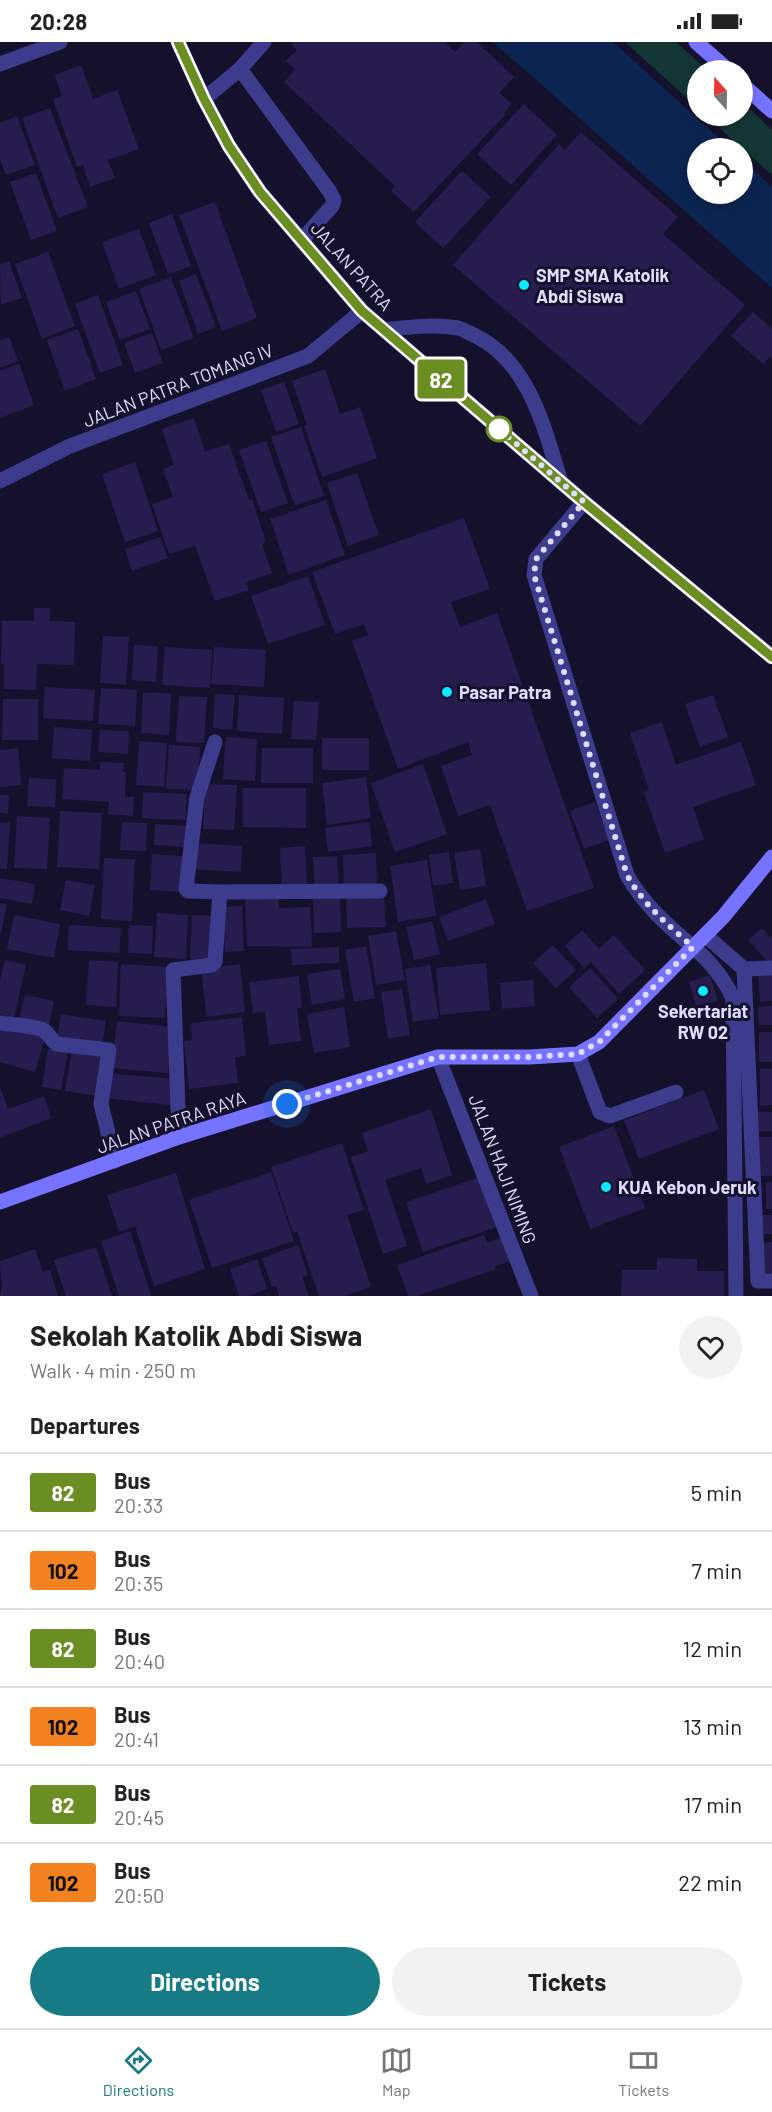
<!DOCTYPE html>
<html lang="en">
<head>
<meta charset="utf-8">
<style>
	:root { --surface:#fff; --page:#f2f2f2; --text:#222; --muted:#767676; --line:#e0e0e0; --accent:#167b85 }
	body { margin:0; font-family:Barlow,sans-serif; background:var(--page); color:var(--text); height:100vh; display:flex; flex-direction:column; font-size:22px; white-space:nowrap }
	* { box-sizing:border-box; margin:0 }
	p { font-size:20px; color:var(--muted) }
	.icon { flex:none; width:33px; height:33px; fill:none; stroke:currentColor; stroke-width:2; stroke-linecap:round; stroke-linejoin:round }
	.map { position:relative; height:1254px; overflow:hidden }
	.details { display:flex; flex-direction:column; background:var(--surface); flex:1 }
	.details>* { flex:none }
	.badge { padding:0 12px; border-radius:4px; font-size:21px; line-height:39px }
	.needle { width:39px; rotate:340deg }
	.controls { position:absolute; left:687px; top:18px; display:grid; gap:12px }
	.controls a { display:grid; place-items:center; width:66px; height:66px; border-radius:50%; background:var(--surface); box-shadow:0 3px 9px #0003; font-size:30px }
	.you { position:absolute; width:30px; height:30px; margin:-15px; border:4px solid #fff; border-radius:50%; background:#1a73e8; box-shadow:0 0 0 9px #1a73e833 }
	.map>.badge { position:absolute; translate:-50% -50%; box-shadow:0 0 0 3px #fff }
	h2 { padding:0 30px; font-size:22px; line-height:54px }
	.round { display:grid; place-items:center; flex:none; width:63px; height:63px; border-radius:32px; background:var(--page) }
	.summary { display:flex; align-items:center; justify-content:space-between; height:102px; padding:0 30px }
	h1 { font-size:28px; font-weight:700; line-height:45px }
	.cta { display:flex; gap:12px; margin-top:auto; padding:12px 30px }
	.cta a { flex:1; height:69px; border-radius:36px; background:var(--accent); color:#fff; font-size:24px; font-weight:700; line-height:69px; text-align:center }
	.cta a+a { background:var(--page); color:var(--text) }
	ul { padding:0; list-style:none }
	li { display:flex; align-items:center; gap:18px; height:78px; padding:0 30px; border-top:2px solid var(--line) }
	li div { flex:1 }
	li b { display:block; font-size:22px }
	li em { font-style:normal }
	li .badge { min-width:66px; font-weight:700; text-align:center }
	.status { display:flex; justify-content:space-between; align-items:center; height:42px; padding:0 30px; background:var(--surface); direction:ltr }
	.status svg { height:16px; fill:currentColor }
	.tabs { display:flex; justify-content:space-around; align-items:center; height:84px; border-top:2px solid var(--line); background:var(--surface); font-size:16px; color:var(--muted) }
	.tabs a { display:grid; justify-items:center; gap:3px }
	.tabs .on { color:var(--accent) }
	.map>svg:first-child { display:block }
	.green { fill:#133635 }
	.water { fill:#0c2550 }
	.building { fill:#261c4e }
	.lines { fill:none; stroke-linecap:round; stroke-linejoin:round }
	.lane { stroke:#3d3b8c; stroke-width:15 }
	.street { stroke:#3d3b8c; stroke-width:15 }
	.secondary { stroke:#7573ff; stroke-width:15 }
	.line-casing { stroke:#fff; stroke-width:14 }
	.line { stroke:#6b8e23; stroke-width:9 }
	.walk { stroke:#e0dcff; stroke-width:6; stroke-dasharray:0 10.8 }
	.poi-dot { fill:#08e8ff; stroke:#15112c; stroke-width:2 }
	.stop-dot { fill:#fff; stroke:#6b8e23; stroke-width:3 }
	.labels { text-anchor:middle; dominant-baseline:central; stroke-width:6; stroke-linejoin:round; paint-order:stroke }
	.street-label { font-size:18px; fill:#e0dcff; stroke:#15112c }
	.poi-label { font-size:18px; font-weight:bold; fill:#e0dcff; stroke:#15112c; text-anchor:start }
</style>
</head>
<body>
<div class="status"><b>20:28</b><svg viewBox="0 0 49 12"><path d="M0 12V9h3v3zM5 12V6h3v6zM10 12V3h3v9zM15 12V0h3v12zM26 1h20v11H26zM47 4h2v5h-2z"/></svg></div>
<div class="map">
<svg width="772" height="1254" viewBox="0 0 772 1254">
	<rect width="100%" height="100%" fill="#15112c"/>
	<g class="green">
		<polygon points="625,0 676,0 707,28 698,28 697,65"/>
		<polygon points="743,61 772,88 772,133 706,74 742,74"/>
	</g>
	<polygon class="water" points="493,0 613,0 730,106 698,106 698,152 742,152 743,118 772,145 772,246"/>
	<g class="building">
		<polygon points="292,0 445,0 455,10 464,0 477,0 514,35 499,51 512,62 504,71 505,73 414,170 391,149 395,144 284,40 295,28 286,19 297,8 291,2"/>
		<polygon points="81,23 93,57 117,48 139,107 108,118 115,136 90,145 83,123 77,125 53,57 62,54 55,33"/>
		<polygon points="524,62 557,93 511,143 477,112"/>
		<polygon points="50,66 88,165 58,176 22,76"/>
		<polygon points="17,74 35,123 6,133 0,117 0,81"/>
		<polygon points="581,90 678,175 663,192 745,263 640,384 453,223 559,102 565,108"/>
		<polygon points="462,129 491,155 443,206 415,180"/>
		<polygon points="36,131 57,189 31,198 10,140"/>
		<polygon points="215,160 257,276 222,289 179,173"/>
		<polygon points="172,172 191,224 168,232 149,181"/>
		<polygon points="139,187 156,233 119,247 102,200"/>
		<polygon points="48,210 75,284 42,297 15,222"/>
		<polygon points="9,219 22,256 1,263 0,222"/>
		<polygon points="196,232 216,285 198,292 179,239"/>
		<polygon points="171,235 194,296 161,308 139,247"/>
		<polygon points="136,249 150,287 120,298 106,260"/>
		<polygon points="98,253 123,323 100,331 75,262"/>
		<polygon points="753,270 772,287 772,313 763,322 731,294"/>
		<polygon points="78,287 96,337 65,349 47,298"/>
		<polygon points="152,291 163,321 135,331 124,301"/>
		<polygon points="9,295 18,319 0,326 0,298"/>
		<polygon points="19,322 34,363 0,376 0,329"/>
		<polygon points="325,327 340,372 360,365 377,416 322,435 304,384 307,383 292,339"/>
		<polygon points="284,340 299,382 276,390 261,348"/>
		<polygon points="194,376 205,410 229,402 249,458 252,457 266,500 262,502 272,531 246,540 249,548 215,559 195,504 169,512 152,462 173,455 163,427 174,423 162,387"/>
		<polygon points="301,385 324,454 295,464 271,395"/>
		<polygon points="266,399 288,461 261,470 239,408"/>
		<polygon points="135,420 158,489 125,500 102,432"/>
		<polygon points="357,431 379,493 348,504 327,441"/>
		<polygon points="326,458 345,513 289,533 270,477"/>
		<polygon points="464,476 490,547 451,560 460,585 497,571 594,846 527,869 490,763 458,774 441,724 472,713 468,700 398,727 352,599 368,593 364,582 335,592 312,530"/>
		<polygon points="160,495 168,516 132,529 125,507"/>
		<polygon points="308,534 325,583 268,602 251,554"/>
		<polygon points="34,566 50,566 50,579 75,580 74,623 37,622 36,648 4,647 4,622 1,622 2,579 34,579"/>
		<polygon points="103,594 129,595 126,643 100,641"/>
		<polygon points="134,603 158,604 156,640 132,638"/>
		<polygon points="165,605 212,608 210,646 162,643"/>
		<polygon points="214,605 266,608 264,645 211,642"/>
		<polygon points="45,645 95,648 93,679 43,676"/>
		<polygon points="101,646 137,648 135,684 98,682"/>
		<polygon points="143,650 171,652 169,693 141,691"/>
		<polygon points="215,652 235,653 232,688 213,686"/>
		<polygon points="239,653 284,656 282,692 237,689"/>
		<polygon points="713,653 728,695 700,705 685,662"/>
		<polygon points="179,654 207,655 204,701 176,700"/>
		<polygon points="3,657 38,657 38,698 2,698"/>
		<polygon points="294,659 319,660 316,698 291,697"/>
		<polygon points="662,680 676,723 741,700 756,743 693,765 704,797 665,811 644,750 649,748 630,691"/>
		<polygon points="54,685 92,688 90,719 52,716"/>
		<polygon points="100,688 129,689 128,712 98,710"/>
		<polygon points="226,695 257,697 255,739 223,737"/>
		<rect x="322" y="696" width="47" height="32"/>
		<polygon points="139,699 167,701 164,745 136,743"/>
		<polygon points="169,703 200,705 197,748 166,747"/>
		<polygon points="18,706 21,743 0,745 0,708"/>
		<polygon points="262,706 313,706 313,741 261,741"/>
		<polygon points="100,720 124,721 123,730 126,730 125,755 134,755 133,774 108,772 109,760 62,757 64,726 100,728"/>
		<polygon points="423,722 447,792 395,810 371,741"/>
		<polygon points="366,735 371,776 327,783 322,741"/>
		<polygon points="29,736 56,737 55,765 27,764"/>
		<polygon points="205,742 237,743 234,788 203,787"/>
		<polygon points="243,746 306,746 306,786 243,785"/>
		<polygon points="143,750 187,752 186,778 142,776"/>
		<polygon points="0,753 9,753 8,772 0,771"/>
		<polygon points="595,760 609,798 584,807 570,769"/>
		<polygon points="60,769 102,771 99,827 57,825"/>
		<polygon points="17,774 50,776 47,827 14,826"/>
		<polygon points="0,780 10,781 7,827 0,826"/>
		<polygon points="122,780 147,781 146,809 120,808"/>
		<polygon points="369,780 372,804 328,810 325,786"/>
		<polygon points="155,782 187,784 186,805 154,803"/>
		<polygon points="194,801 242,804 241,830 192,827"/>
		<polygon points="305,804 307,844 282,845 280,806"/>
		<polygon points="480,807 486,844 460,848 454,811"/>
		<polygon points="449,810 453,841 433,844 429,813"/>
		<polygon points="376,811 377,846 344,848 343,813"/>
		<polygon points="152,812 183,814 181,850 150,848"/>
		<polygon points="337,814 339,847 315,849 313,815"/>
		<polygon points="104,816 135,817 132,879 101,877"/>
		<polygon points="427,818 436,874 398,880 390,824"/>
		<polygon points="0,836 35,842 32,862 0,856"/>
		<polygon points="66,838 95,843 89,874 60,868"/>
		<polygon points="278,852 279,866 310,865 312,905 247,904 245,854"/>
		<polygon points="340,854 341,890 314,891 313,855"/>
		<polygon points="384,854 386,885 347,886 346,856"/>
		<polygon points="486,857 495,882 448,899 439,875"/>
		<polygon points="0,861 7,862 1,892 0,892"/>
		<polygon points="242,864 244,909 225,910 223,865"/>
		<polygon points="157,871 188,873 186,917 154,915"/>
		<polygon points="14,873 60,882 54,916 7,907"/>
		<polygon points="192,873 218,874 215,920 190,918"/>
		<polygon points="432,879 440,912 414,918 406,885"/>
		<polygon points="69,883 121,886 119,911 67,908"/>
		<polygon points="129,883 153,884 152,912 128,911"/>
		<polygon points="762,886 772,897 772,925 748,898"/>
		<polygon points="582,888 599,907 614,893 645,928 619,952 591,920 584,926 565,904"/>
		<polygon points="396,889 405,938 376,943 368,894"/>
		<polygon points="553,903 576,928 556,946 533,921"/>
		<polygon points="366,904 375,956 354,960 345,908"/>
		<polygon points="339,905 339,921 292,923 291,907"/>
		<polygon points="5,918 26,923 14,976 0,972 0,939"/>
		<polygon points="89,918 118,920 116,965 86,963"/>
		<polygon points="486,921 490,968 440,973 436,926"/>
		<polygon points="121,922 168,925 165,976 119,974"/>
		<polygon points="240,922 245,970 207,975 201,927"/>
		<polygon points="430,923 439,976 413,980 405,927"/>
		<polygon points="590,926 618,957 597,976 569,945"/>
		<polygon points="340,927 345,957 312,963 307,932"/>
		<polygon points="772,930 772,959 760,960 758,931"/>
		<polygon points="710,933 718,959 697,966 689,940"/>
		<polygon points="299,934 302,966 297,966 301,999 269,1003 265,970 253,971 249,940"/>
		<polygon points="533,938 535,964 502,967 500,941"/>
		<polygon points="402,947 410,993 388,997 381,950"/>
		<polygon points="25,953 54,959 49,984 19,977"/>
		<polygon points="772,964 772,983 759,983 758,965"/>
		<polygon points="344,965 350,1005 314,1011 307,972"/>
		<polygon points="61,972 106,979 102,1004 57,996"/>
		<polygon points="242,975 246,1014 235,1015 238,1041 189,1047 184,999 192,998 191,981"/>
		<polygon points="117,979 173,985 168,1031 111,1026"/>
		<polygon points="0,984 45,996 35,1030 0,1020"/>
		<rect x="759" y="990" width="13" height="30"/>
		<polygon points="48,1007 68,1010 61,1048 42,1045"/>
		<polygon points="72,1008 105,1013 99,1054 65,1049"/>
		<polygon points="760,1027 772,1027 772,1063 760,1064"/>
		<polygon points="107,1031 173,1037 170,1063 105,1056"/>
		<polygon points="0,1045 8,1067 44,1054 51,1076 0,1096"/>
		<polygon points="704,1048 719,1087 639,1117 624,1078"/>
		<polygon points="431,1067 452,1133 426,1142 421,1126 385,1138 407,1204 383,1212 351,1115 368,1109 362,1091"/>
		<polygon points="756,1070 772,1070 772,1089 756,1090"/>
		<polygon points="614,1084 645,1166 590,1187 559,1105"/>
		<polygon points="759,1095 772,1095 772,1134 760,1134"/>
		<polygon points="342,1101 364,1168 347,1173 371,1245 343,1254 319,1254 297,1190 293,1191 271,1125"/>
		<polygon points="271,1130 294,1199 212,1226 189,1158"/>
		<polygon points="176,1131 205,1227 154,1244 135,1184 119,1190 107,1153"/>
		<polygon points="483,1134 500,1184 423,1210 406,1160"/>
		<polygon points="772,1140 772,1167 766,1167 766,1141"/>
		<rect x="760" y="1173" width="12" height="19"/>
		<polygon points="130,1189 151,1253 148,1254 119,1254 101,1199"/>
		<polygon points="484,1193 487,1201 506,1194 514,1218 495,1224 496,1227 416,1254 408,1254 397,1223"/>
		<polygon points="772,1200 772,1231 761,1231 760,1201"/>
		<polygon points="298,1203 308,1233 302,1235 309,1254 279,1254 276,1244 272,1245 262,1216"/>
		<polygon points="96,1205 112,1254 66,1254 54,1218"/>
		<polygon points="35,1207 43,1230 50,1228 58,1254 0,1254 2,1244 0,1219"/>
		<polygon points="657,1216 697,1217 697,1229 724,1229 724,1254 621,1254 622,1228 657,1228"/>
		<polygon points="257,1217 267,1247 248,1254 239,1254 230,1227"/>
	</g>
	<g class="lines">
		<g class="lane">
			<polyline points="240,27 330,150 334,158 332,164 301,199"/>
			<polyline points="204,57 240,27 264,0"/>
			<path d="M384,288c24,-3 49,-6 74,-2 5,1 11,5 16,7 56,27 70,93 87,147"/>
			<path d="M584,460l-48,57 -2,16 93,300c16,29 41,51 66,72"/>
			<polyline points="578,1012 600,1070 610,1074 676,1050"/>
		</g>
		<g class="street">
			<polyline points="178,0 204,57 229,104 260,150 362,269 584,460 772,615"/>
			<polyline points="0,22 60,0"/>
			<polyline points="0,439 70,404 308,314 362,269"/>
			<polyline points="215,700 197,755 186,847 188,849 220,850"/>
			<polyline points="705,893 744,927 758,1239 772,1239"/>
			<path d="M693,905c18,15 30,30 40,51l3,298"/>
			<polyline points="744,927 772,926"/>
			<path d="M0,981c13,2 31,2 43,7 6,3 8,10 13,14l53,6 -8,54 14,57"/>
			<polyline points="438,1015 531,1254"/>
			<polyline points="179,1095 173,928 212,923 215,920 220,850 380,849"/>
		</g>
		<g class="secondary">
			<polyline points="696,0 728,28"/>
			<polyline points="742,42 772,69"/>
			<polyline points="0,1160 179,1095 438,1015 530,1015 578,1012 599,1000 723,875 772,815"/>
		</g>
	</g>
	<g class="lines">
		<defs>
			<polyline id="line" points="178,0 204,57 229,104 260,150 362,269 584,460 772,615"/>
		</defs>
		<use href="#line" class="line-casing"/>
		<use href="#line" class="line"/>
		<path class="walk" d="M287,1062l151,-47h92l48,-3 21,-12 94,-95c-25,-22 -50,-43 -66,-72l-93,-300 2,-16 48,-57 -85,-73"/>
	</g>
	<g class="poi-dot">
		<circle cx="524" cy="243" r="6"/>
		<circle cx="447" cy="650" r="6"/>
		<circle cx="703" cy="949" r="6"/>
		<circle cx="606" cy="1145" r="6"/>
	</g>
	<circle class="stop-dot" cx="499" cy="387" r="12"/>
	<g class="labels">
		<g class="street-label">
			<text transform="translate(352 224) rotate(48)">JALAN PATRA</text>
			<text transform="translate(178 343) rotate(-21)">JALAN PATRA TOMANG IV</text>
			<text transform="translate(171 1080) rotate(-19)">JALAN PATRA RAYA</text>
			<text transform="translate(503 1127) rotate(69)">JALAN HAJI NIMING</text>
		</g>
		<g class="poi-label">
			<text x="536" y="233">SMP SMA Katolik<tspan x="536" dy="21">Abdi Siswa</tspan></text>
			<text x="459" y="650">Pasar Patra</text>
			<text x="703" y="969" text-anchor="middle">Sekertariat<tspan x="703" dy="21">RW 02</tspan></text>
			<text x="618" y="1145">KUA Kebon Jeruk</text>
		</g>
	</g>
</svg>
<div class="controls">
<a><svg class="needle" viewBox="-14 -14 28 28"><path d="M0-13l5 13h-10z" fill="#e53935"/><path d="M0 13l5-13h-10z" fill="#767676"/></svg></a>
<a><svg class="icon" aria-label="locate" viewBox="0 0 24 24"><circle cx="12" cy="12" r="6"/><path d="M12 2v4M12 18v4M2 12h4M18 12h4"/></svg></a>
</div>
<div class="you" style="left:287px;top:1062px"></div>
<b class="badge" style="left:441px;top:337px;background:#6b8e23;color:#fff">82</b>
</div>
<section class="details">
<div class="summary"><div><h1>Sekolah Katolik Abdi Siswa</h1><p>Walk · 4 min · 250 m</p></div><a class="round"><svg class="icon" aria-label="heart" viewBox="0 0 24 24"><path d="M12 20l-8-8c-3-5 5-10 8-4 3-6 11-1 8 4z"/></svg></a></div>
<h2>Departures</h2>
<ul>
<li><span class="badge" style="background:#6b8e23;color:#fff">82</span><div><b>Bus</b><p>20:33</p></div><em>5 min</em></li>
<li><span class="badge" style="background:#f58220;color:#111">102</span><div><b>Bus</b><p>20:35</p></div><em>7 min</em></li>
<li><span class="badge" style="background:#6b8e23;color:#fff">82</span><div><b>Bus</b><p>20:40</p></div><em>12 min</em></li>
<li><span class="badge" style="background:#f58220;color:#111">102</span><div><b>Bus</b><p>20:41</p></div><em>13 min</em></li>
<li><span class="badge" style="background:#6b8e23;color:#fff">82</span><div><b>Bus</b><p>20:45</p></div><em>17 min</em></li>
<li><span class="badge" style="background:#f58220;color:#111">102</span><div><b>Bus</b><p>20:50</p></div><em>22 min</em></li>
</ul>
<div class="cta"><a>Directions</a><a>Tickets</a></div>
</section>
<nav class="tabs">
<a class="on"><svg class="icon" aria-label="directions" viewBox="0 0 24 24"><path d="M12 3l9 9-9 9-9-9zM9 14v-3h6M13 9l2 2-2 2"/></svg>Directions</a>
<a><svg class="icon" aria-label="map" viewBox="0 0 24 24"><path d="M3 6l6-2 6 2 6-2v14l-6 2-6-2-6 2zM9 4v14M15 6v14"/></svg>Map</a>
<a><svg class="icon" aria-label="tickets" viewBox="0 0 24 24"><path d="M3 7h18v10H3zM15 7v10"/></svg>Tickets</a>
</nav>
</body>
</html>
